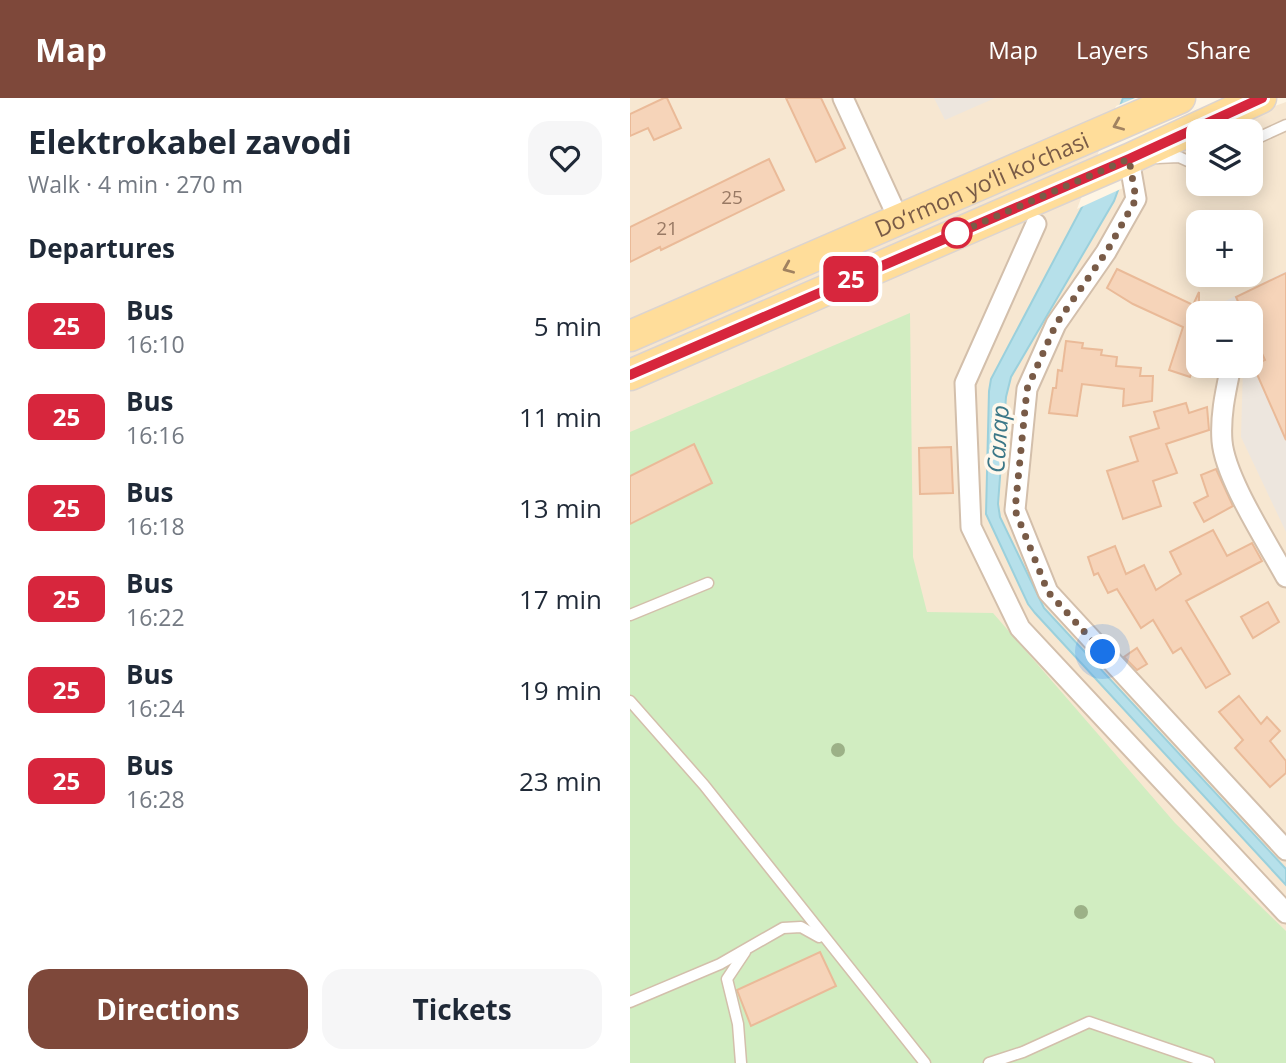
<!DOCTYPE html>
<html lang="en">
<head>
<meta charset="utf-8">
<style>
	:root { --surface:#fff; --page:#f6f6f7; --text:#1f2937; --muted:#747a83; --accent:#7e483a }
	body { margin:0; font-family:"Open Sans",sans-serif; background:var(--page); color:var(--text); height:100vh; display:flex; flex-direction:column; font-size:26px; white-space:nowrap }
	* { box-sizing:border-box; margin:0 }
	p { font-size:23px; color:var(--muted) }
	.icon { flex:none; width:38px; height:38px; fill:none; stroke:currentColor; stroke-width:2; stroke-linecap:round; stroke-linejoin:round }
	.map { position:relative; flex:1; overflow:hidden }
	.details { display:flex; flex-direction:column; background:var(--surface); width:630px }
	.details>* { flex:none }
	.badge { padding:0 14px; border-radius:10px; font-size:24px; line-height:46px }
	.buttons { position:absolute; left:556px; top:21px; display:grid; gap:14px }
	.buttons a { display:grid; place-items:center; width:77px; height:77px; border-radius:14px; background:var(--surface); box-shadow:0 4px 18px #0003; font-size:35px }
	.you { position:absolute; width:35px; height:35px; margin:-18px; border:5px solid #fff; border-radius:50%; background:#1a73e8; box-shadow:0 0 0 10px #1a73e833 }
	.map>.badge { position:absolute; translate:-50% -50%; box-shadow:0 0 0 4px #fff }
	h2 { padding:0 28px; font-size:26px; line-height:63px }
	.round { display:grid; place-items:center; flex:none; width:74px; height:74px; border-radius:21px; background:var(--page) }
	.head { display:flex; align-items:center; justify-content:space-between; height:119px; padding:0 28px }
	h1 { font-size:33px; font-weight:700; line-height:52px }
	.primary-button { display:flex; gap:14px; margin-top:auto; padding:14px 28px }
	.primary-button a { flex:1; height:80px; border-radius:21px; background:var(--accent); color:#fff; font-size:28px; font-weight:700; line-height:80px; text-align:center }
	.primary-button a+a { background:var(--page); color:var(--text) }
	ul { padding:0; list-style:none }
	li { display:flex; align-items:center; gap:21px; height:91px; padding:0 28px }
	li div { flex:1 }
	li b { display:block; font-size:26px }
	li em { font-style:normal }
	li .badge { min-width:77px; font-weight:700; text-align:center }
	header { display:flex; align-items:center; gap:42px; box-sizing:border-box; height:98px; padding:0 35px; background:var(--accent); color:#fff }
	header strong { font-size:33px }
	nav { display:flex; gap:38px; margin-inline-start:auto; font-size:24px }
	main { display:flex; flex:1; min-height:0 }
	.map>svg:first-child { display:block }
	.residential { fill:#f7e7d1; fill-rule:evenodd }
	.industrial { fill:#ede6de }
	.green { fill:#d1edc1 }
	.water { fill:#b6e0ea; stroke:#9bd0dc; stroke-width:2 }
	.pier { fill:#fef5e4 }
	.building { fill:#f6d4b9; stroke:#eaba98; stroke-width:2 }
	.lines { fill:none; stroke-linecap:round; stroke-linejoin:round }
	.lane-casing { stroke:#d3bfab; stroke-width:13 }
	.street-casing { stroke:#d3bfab; stroke-width:23 }
	.primary-casing { stroke:#dcd4cf; stroke-width:33 }
	.lane { stroke:#fff; stroke-width:10 }
	.street { stroke:#fff; stroke-width:19 }
	.primary { stroke:#ffdd9a; stroke-width:30 }
	.tree { fill:#9cb187 }
	.oneway { stroke:#a18260 }
	.line-casing { stroke:#fff; stroke-width:16 }
	.line { stroke:#d7263d; stroke-width:10 }
	.walk { stroke:#795b47; stroke-width:7; stroke-dasharray:0 12.6 }
	.stop-dot { fill:#fff; stroke:#d7263d; stroke-width:3.5 }
	.labels { text-anchor:middle; dominant-baseline:central; stroke-width:7; stroke-linejoin:round; paint-order:stroke }
	.number-label { font-size:19px; fill:#987964 }
	.street-label { font-size:23px; fill:#795b47; stroke:#fff8ec }
	.water-label { font-size:24px; font-style:italic; fill:#3b7787; stroke:#fff8ec }
</style>
</head>
<body>
<header>
<strong>Map</strong>
<nav><a>Map</a><a>Layers</a><a>Share</a></nav>
</header>
<main>
<section class="details">
<div class="head"><div><h1>Elektrokabel zavodi</h1><p>Walk · 4 min · 270 m</p></div><a class="round"><svg class="icon" aria-label="heart" viewBox="0 0 24 24"><path d="M12 20l-8-8c-3-5 5-10 8-4 3-6 11-1 8 4z"/></svg></a></div>
<h2>Departures</h2>
<ul>
<li><span class="badge" style="background:#d7263d;color:#fff">25</span><div><b>Bus</b><p>16:10</p></div><em>5 min</em></li>
<li><span class="badge" style="background:#d7263d;color:#fff">25</span><div><b>Bus</b><p>16:16</p></div><em>11 min</em></li>
<li><span class="badge" style="background:#d7263d;color:#fff">25</span><div><b>Bus</b><p>16:18</p></div><em>13 min</em></li>
<li><span class="badge" style="background:#d7263d;color:#fff">25</span><div><b>Bus</b><p>16:22</p></div><em>17 min</em></li>
<li><span class="badge" style="background:#d7263d;color:#fff">25</span><div><b>Bus</b><p>16:24</p></div><em>19 min</em></li>
<li><span class="badge" style="background:#d7263d;color:#fff">25</span><div><b>Bus</b><p>16:28</p></div><em>23 min</em></li>
</ul>
<div class="primary-button"><a>Directions</a><a>Tickets</a></div>
</section>
<div class="map">
<svg width="656" height="965" viewBox="0 0 656 965">
	<rect width="100%" height="100%" fill="#fef5e4"/>
	<path class="residential" d="M0,0h513l-14,61 70,-26v51h52v-53h-47l82,-29v961h-656zM569,124h52v53h-52zM569,215h52v53h-52z"/>
	<g class="industrial">
		<polygon points="304,0 365,0 315,22"/>
		<polygon points="656,173 656,434 611,339 613,268 621,268 621,215 603,215 589,206"/>
	</g>
	<polygon class="green" points="280,215 283,459 297,514 363,515 545,725 656,833 656,965 0,965 0,334"/>
	<polygon class="water" points="493,0 522,0 484,103 381,279 376,299 368,406 370,419 414,510 656,771 656,787 405,515 398,506 356,416 359,293 361,281 452,109"/>
	<polygon class="pier" points="505,0 525,0 493,90 447,111 486,8"/>
	<g class="building">
		<polygon points="34,0 37,0 51,30 24,42 18,30 0,38 0,16"/>
		<polygon points="156,0 191,0 215,50 186,64"/>
		<polygon points="139,61 154,92 31,152 30,149 0,164 0,129"/>
		<polygon points="487,171 563,207 569,194 569,252 560,279 539,272 553,229 503,206 477,190"/>
		<polygon points="656,175 656,342 623,267 635,262 621,232 621,215 613,215 606,199"/>
		<polygon points="436,243 453,245 452,250 472,252 471,257 487,259 486,268 511,270 510,278 523,278 522,303 493,308 494,291 452,286 447,318 419,315 423,290 426,290 428,272 432,273"/>
		<polygon points="556,305 559,315 577,309 579,332 536,346 547,375 523,383 531,408 493,421 477,373 508,363 500,339 529,330 524,314"/>
		<polygon points="64,346 82,385 0,426 0,378"/>
		<polygon points="321,349 323,395 290,396 289,350"/>
		<polygon points="586,371 603,408 574,424 564,405 578,398 571,377"/>
		<polygon points="583,432 597,458 622,445 632,463 556,503 600,576 576,590 551,550 543,555 523,522 511,530 487,491 478,495 468,475 464,477 458,459 485,448 496,476 514,467 526,492 551,476 540,454"/>
		<polygon points="638,504 649,524 623,540 611,519"/>
		<polygon points="507,550 517,566 507,572 494,559"/>
		<polygon points="609,598 631,626 637,619 650,633 640,643 656,663 656,675 640,689 605,650 613,642 589,614"/>
		<polygon points="190,854 206,888 121,928 107,892"/>
	</g>
	<g class="lines">
		<defs>
			<g id="lane">
				<polyline points="621,43 656,27"/>
				<polyline points="527,60 549,59 569,68"/>
				<polyline points="0,517 78,485"/>
				<polyline points="0,603 74,687 295,965"/>
				<polyline points="0,904 90,866 153,830 171,829 189,839"/>
				<polyline points="111,965 108,926 97,881 115,854"/>
				<polyline points="359,965 393,954 459,924 579,965"/>
			</g>
			<g id="street">
				<polyline points="213,0 269,122"/>
				<polyline points="499,61 506,101 476,154 426,226 397,291 385,412 418,494 656,752"/>
				<polyline points="406,126 335,285 341,429 390,530 656,815"/>
				<path d="M601,268c-5,24 -11,49 -9,75 3,37 45,101 64,136"/>
			</g>
			<g id="primary">
				<path id="s1" d="M0,238l550,-238"/>
				<polyline points="0,277 499,61 631,0"/>
			</g>
		</defs>
		<use href="#lane" class="lane-casing"/>
		<use href="#street" class="street-casing"/>
		<use href="#primary" class="primary-casing"/>
		<use href="#lane" class="lane"/>
		<use href="#street" class="street"/>
		<use href="#primary" class="primary"/>
	</g>
	<g class="tree">
		<circle cx="208" cy="652" r="7"/>
		<circle cx="451" cy="814" r="7"/>
	</g>
	<defs><path id="oneway-chevron" d="M-2-3.5L2.5 0L-2 3.5" fill="none" stroke-width="1.6" stroke-linecap="round" stroke-linejoin="round" transform="scale(1.75)"/></defs>
	<g class="oneway">
		<use href="#oneway-chevron" transform="translate(488 27) rotate(157)"/>
		<use href="#oneway-chevron" transform="translate(158 170) rotate(157)"/>
	</g>
	<g class="lines">
		<defs>
			<polyline id="line" points="0,277 499,61 632,0"/>
		</defs>
		<use href="#line" class="line-casing"/>
		<use href="#line" class="line"/>
		<polyline class="walk" points="327,135 318,139 499,61 506,101 477,153 426,226 397,291 385,412 418,494 473,554"/>
	</g>
	<circle class="stop-dot" cx="327" cy="135" r="14"/>
	<g class="labels">
		<g class="number-label">
			<text x="102" y="99">25</text>
			<text x="37" y="130">21</text>
		</g>
		<g class="street-label">
			<text stroke="none"><textPath href="#s1" startOffset="383">Do‘rmon yo‘li ko‘chasi</textPath></text>
		</g>
		<g class="water-label">
			<text transform="translate(367 341) rotate(-86)">Салар</text>
		</g>
	</g>
</svg>
<div class="buttons">
<a><svg class="icon" aria-label="layers" viewBox="0 0 24 24"><path d="M12 4l9 5-9 5-9-5zM3 14l9 5 9-5"/></svg></a>
<a>+</a>
<a>−</a>
</div>
<div class="you" style="left:473px;top:554px"></div>
<b class="badge" style="left:221px;top:181px;background:#d7263d;color:#fff">25</b>
</div>
</main>
</body>
</html>
